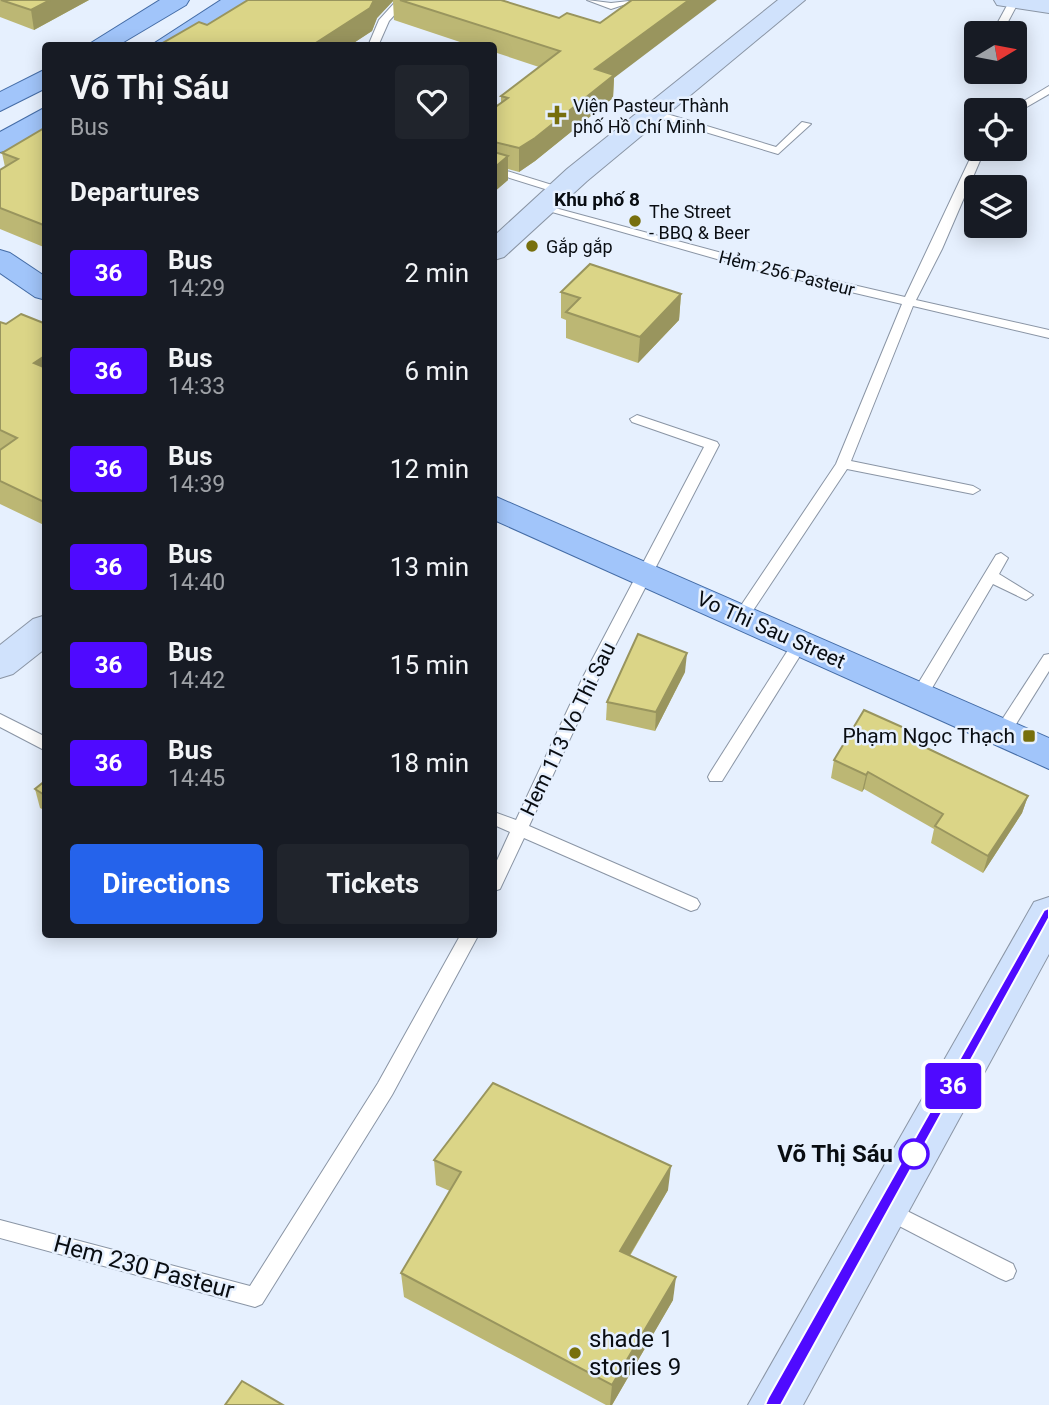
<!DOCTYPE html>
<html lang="en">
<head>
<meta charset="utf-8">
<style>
	:root { --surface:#171b24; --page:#20242c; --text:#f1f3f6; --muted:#9ea1a6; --accent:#2563eb }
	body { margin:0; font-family:Roboto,sans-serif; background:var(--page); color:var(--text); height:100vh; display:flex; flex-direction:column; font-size:26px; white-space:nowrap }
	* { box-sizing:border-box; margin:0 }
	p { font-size:23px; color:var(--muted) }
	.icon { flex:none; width:38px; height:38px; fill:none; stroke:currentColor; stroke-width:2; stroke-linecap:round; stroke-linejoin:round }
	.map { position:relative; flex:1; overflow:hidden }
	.drawer { position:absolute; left:42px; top:42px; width:455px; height:896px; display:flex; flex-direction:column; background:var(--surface); border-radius:7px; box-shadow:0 4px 18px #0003 }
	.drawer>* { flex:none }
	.badge { padding:0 14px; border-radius:5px; font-size:24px; line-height:46px }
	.needle { width:46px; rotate:80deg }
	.buttons { position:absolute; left:964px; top:21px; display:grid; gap:14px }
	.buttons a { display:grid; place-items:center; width:63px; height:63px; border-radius:7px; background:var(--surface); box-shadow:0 4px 18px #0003; font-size:35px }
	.map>.badge { position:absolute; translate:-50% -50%; box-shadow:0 0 0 4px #fff }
	h2 { padding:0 28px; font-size:26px; line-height:63px }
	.round { display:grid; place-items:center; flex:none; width:74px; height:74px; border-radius:7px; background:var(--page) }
	.headline { display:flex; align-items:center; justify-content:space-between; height:119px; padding:0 28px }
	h1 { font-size:33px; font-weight:700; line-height:52px }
	.cta { display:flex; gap:14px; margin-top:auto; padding:14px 28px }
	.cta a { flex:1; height:80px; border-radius:7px; background:var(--accent); color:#fff; font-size:28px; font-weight:700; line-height:80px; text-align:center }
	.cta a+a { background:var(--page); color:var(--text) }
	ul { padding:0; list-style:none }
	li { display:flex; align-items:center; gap:21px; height:98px; padding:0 28px }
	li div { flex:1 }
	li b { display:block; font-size:26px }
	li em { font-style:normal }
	li .badge { min-width:77px; font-weight:700; text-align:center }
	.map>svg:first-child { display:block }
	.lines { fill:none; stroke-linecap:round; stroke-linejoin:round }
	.lane-casing { stroke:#8a95a5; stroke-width:2 }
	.secondary-casing { stroke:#8a95a5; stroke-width:2 }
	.primary-casing { stroke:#446ca6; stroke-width:2 }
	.lane { fill:#fff; fill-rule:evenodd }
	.secondary { fill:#d0e2fc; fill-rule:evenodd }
	.primary { fill:#a1c5fa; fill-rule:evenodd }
	.wall { fill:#bcb774 }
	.shaded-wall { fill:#99955e }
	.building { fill:#dbd587; stroke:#99955e; stroke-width:2 }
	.line { fill:#4f0aff; stroke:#fff; stroke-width:2 }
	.poi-dot { fill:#776f0d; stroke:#e6f0fe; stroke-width:2.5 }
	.stop-dot { fill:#fff; stroke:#4f0aff; stroke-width:3.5 }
	.labels { text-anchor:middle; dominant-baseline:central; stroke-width:5; stroke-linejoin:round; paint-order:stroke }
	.far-poi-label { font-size:18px; fill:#090d12; stroke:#e6f0fe; text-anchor:start }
	.far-street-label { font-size:18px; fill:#090d12; stroke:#e6f0fe }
	.far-neighbourhood-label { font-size:19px; font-weight:bold; fill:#090d12; stroke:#e6f0fe }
	.street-label { font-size:21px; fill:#090d12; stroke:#e6f0fe }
	.poi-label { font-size:21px; fill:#090d12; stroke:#e6f0fe; text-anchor:end }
	.near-stop-label { font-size:24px; font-weight:bold; fill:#090d12; stroke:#e6f0fe; text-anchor:end }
	.near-street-label { font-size:24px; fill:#090d12; stroke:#e6f0fe }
	.near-poi-label { font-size:24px; fill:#090d12; stroke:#e6f0fe; text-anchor:start }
</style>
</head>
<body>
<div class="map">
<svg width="1049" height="1405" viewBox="0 0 1049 1405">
	<rect width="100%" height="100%" fill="#e6f0fe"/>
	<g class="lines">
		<defs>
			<g id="lane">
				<polygon points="397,0 408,0 389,21 378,46 368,46 379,20"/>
				<polygon points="587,0 611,3 638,0 611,9"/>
				<polygon points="1010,0 1019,1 1002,33 992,33"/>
				<polygon points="1049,86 1049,94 1018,112 1009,110"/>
				<polygon points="649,111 657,111 776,147 802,122 811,124 778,154 649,115"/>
				<polygon points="976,146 976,149 985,149 942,249 916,300 1049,330 1049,338 913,306 851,461 973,486 980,490 973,494 847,469 746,621 736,621 733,617 736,613 836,464 902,304 752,269 538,208 544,205 759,263 905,297"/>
				<polygon points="494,167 565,189 567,191 561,194 494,173"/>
				<polygon points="637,415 717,442 719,445 599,677 529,826 697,899 700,904 697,909 691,911 524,838 500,889 494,891 494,867 510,832 494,825 494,812 516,820 583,677 704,447 632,422 630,419"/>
				<polygon points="1001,553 1008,558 999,574 1033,595 1026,600 993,584 925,700 913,700 911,696 913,692 996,555"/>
				<polygon points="800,638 808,643 722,781 710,781 708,777 710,773 795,639"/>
				<polygon points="1049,654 1049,671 1008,737 996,737 994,733 996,729 1044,655"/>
				<polygon points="0,714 46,737 46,751 0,727"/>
				<polygon points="461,934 479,934 392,1095 262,1304 255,1307 0,1238 0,1220 250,1286 378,1083"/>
				<polygon points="887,1201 1013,1264 1016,1271 1013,1278 1006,1281 999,1278 880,1216 877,1210 880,1204"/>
			</g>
			<g id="secondary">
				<polygon points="778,0 805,0 587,181 504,257 494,260 494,236 567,169"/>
				<polygon points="994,0 1049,0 1049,13 997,5"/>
				<polygon points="46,615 46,648 13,674 0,678 0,645 33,619"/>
				<polygon points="1049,897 1049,954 803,1405 748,1405 1034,902"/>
			</g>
			<g id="primary">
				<polygon points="160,0 189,0 186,5 117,46 86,46"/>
				<polygon points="221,0 250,0 180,46 150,46"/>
				<polygon points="46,69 46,88 0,111 0,92"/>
				<polygon points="46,107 46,127 10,150 0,152 0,132"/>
				<polygon points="0,250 10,253 46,277 46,300 35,297 0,273"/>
				<polygon points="494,496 1049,738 1049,769 494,520"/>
			</g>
		</defs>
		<use href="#lane" class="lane-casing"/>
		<use href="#secondary" class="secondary-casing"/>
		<use href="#primary" class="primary-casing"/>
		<use href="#lane" class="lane"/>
		<use href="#secondary" class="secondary"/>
		<use href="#primary" class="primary"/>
	</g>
	<g class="wall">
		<polygon points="0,0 89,0 34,30 0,17"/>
		<polygon points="248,0 501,0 614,78 613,98 535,161 519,172 508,169 508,180 494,192 494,108 501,103 501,96 539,67 494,52 494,46 472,46 394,20 393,1 377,18 372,31 349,46 161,46 161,44 207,25"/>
		<polygon points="46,127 46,248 0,229 0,170 5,167 2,153"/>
		<polygon points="561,292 681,294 679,320 638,363 566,338 566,320 561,318"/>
		<polygon points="0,322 6,324 46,324 46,526 0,504"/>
		<polygon points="685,672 655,731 606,720 607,702"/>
		<polygon points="920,735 918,743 1028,796 1022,813 983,873 931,843 934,829 864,789 862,792 831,778 834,760"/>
		<polygon points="46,780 46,811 40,808 35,789"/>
		<polygon points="434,1160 668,1190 630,1256 673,1300 612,1405 606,1405 404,1297 401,1273 450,1191 436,1185"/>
	</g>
	<g class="shaded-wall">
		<polygon points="50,0 89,0 34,30 31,10"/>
		<polygon points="374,0 393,0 393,1 377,18 372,31 349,46 311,46"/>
		<polygon points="689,0 717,0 614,78 613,98 535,161 519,172 519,148 595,69"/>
		<polygon points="508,156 508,180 494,192 494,168"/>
		<polygon points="681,294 679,320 638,363 640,337"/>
		<polygon points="46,355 46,385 34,363"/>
		<polygon points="495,530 495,556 494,557 494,531"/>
		<polygon points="687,653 685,672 655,731 656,712"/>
		<polygon points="868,772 864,789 862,792 866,775"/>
		<polygon points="1028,796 1022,813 983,873 988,856"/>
		<polygon points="671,1166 668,1190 618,1275 620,1251"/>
		<polygon points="676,1277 673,1300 612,1405 610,1405 612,1385"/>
	</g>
	<g class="building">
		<polygon points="1,0 50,0 31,10"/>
		<polygon points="248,0 374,0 370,8 311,46 165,46 161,44 199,22 207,25"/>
		<polygon points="400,0 501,0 559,18 567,13 600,23 632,0 689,0 595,69 614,75 535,138 519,148 494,142 494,108 508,98 501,96 560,51"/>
		<polygon points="46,127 46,226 0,208 0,170 18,159 2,153"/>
		<polygon points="494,152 508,156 494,168"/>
		<polygon points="590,264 681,294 640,337 566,312 580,298 561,292"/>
		<polygon points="21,314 46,324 46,355 34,363 46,368 46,503 0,481 0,450 17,438 0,430 0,322 6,324"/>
		<polygon points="638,634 687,653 656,712 607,702"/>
		<polygon points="864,710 920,735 916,743 1028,796 988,856 935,826 943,814 868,772 866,775 834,760"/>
		<polygon points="46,780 46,796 35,789"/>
		<polygon points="493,1083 671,1166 620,1251 676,1277 612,1385 401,1273 461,1172 434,1160"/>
		<polygon points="242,1381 283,1405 225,1405"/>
	</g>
	<polygon class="line" points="1049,908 1049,918 781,1405 765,1405 768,1398 1044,910"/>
	<g class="poi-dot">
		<path d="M553.5 104.5h7v7h7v7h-7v7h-7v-7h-7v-7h7z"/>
		<circle cx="635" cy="221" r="7"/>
		<circle cx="532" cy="246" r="7"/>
		<rect x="1022" y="729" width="14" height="14" rx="3.5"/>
		<circle cx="575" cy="1353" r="7"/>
	</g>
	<circle class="stop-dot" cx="914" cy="1154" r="14"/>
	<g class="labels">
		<g class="far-poi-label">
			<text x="573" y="105">Viện Pasteur Thành<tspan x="573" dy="21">phố Hồ Chí Minh</tspan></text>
			<text x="649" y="211">The Street<tspan x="649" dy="21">- BBQ &amp; Beer</tspan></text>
			<text x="546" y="246">Gắp gắp</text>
		</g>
		<g class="far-street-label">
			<text transform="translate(787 273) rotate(14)">Hẻm 256 Pasteur</text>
		</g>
		<g class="far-neighbourhood-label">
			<text x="597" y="199">Khu phố 8</text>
		</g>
		<g class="street-label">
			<text transform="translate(771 630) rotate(24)">Vo Thi Sau Street</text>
			<text transform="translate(568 729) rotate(-64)">Hem 113 Vo Thi Sau</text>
		</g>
		<g class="poi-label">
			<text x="1015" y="736">Phạm Ngọc Thạch</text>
		</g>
		<g class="near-stop-label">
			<text x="893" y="1154">Võ Thị Sáu</text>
		</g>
		<g class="near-street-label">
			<text transform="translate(144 1267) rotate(15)">Hem 230 Pasteur</text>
		</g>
		<g class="near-poi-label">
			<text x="589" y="1339">shade 1<tspan x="589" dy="28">stories 9</tspan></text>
		</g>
	</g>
</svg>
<div class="buttons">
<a><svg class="needle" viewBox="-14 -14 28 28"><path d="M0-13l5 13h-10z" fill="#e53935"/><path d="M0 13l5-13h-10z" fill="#9ea1a6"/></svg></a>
<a><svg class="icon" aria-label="locate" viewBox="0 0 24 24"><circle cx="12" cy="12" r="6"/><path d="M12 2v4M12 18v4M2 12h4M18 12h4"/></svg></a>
<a><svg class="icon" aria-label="layers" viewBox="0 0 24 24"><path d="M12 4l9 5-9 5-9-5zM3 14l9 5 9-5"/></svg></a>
</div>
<b class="badge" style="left:953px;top:1086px;background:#4f0aff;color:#fff">36</b>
<section class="drawer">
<div class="headline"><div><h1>Võ Thị Sáu</h1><p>Bus</p></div><a class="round"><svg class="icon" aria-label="heart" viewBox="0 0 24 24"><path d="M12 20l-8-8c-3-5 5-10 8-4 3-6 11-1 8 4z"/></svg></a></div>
<h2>Departures</h2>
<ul>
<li><span class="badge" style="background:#4f0aff;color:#fff">36</span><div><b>Bus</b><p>14:29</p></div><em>2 min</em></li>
<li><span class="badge" style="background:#4f0aff;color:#fff">36</span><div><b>Bus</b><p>14:33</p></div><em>6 min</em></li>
<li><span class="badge" style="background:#4f0aff;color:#fff">36</span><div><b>Bus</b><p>14:39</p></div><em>12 min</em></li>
<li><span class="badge" style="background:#4f0aff;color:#fff">36</span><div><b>Bus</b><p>14:40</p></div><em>13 min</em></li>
<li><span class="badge" style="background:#4f0aff;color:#fff">36</span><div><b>Bus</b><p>14:42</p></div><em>15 min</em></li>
<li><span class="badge" style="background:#4f0aff;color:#fff">36</span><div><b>Bus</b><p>14:45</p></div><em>18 min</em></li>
</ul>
<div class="cta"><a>Directions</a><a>Tickets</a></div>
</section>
</div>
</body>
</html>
